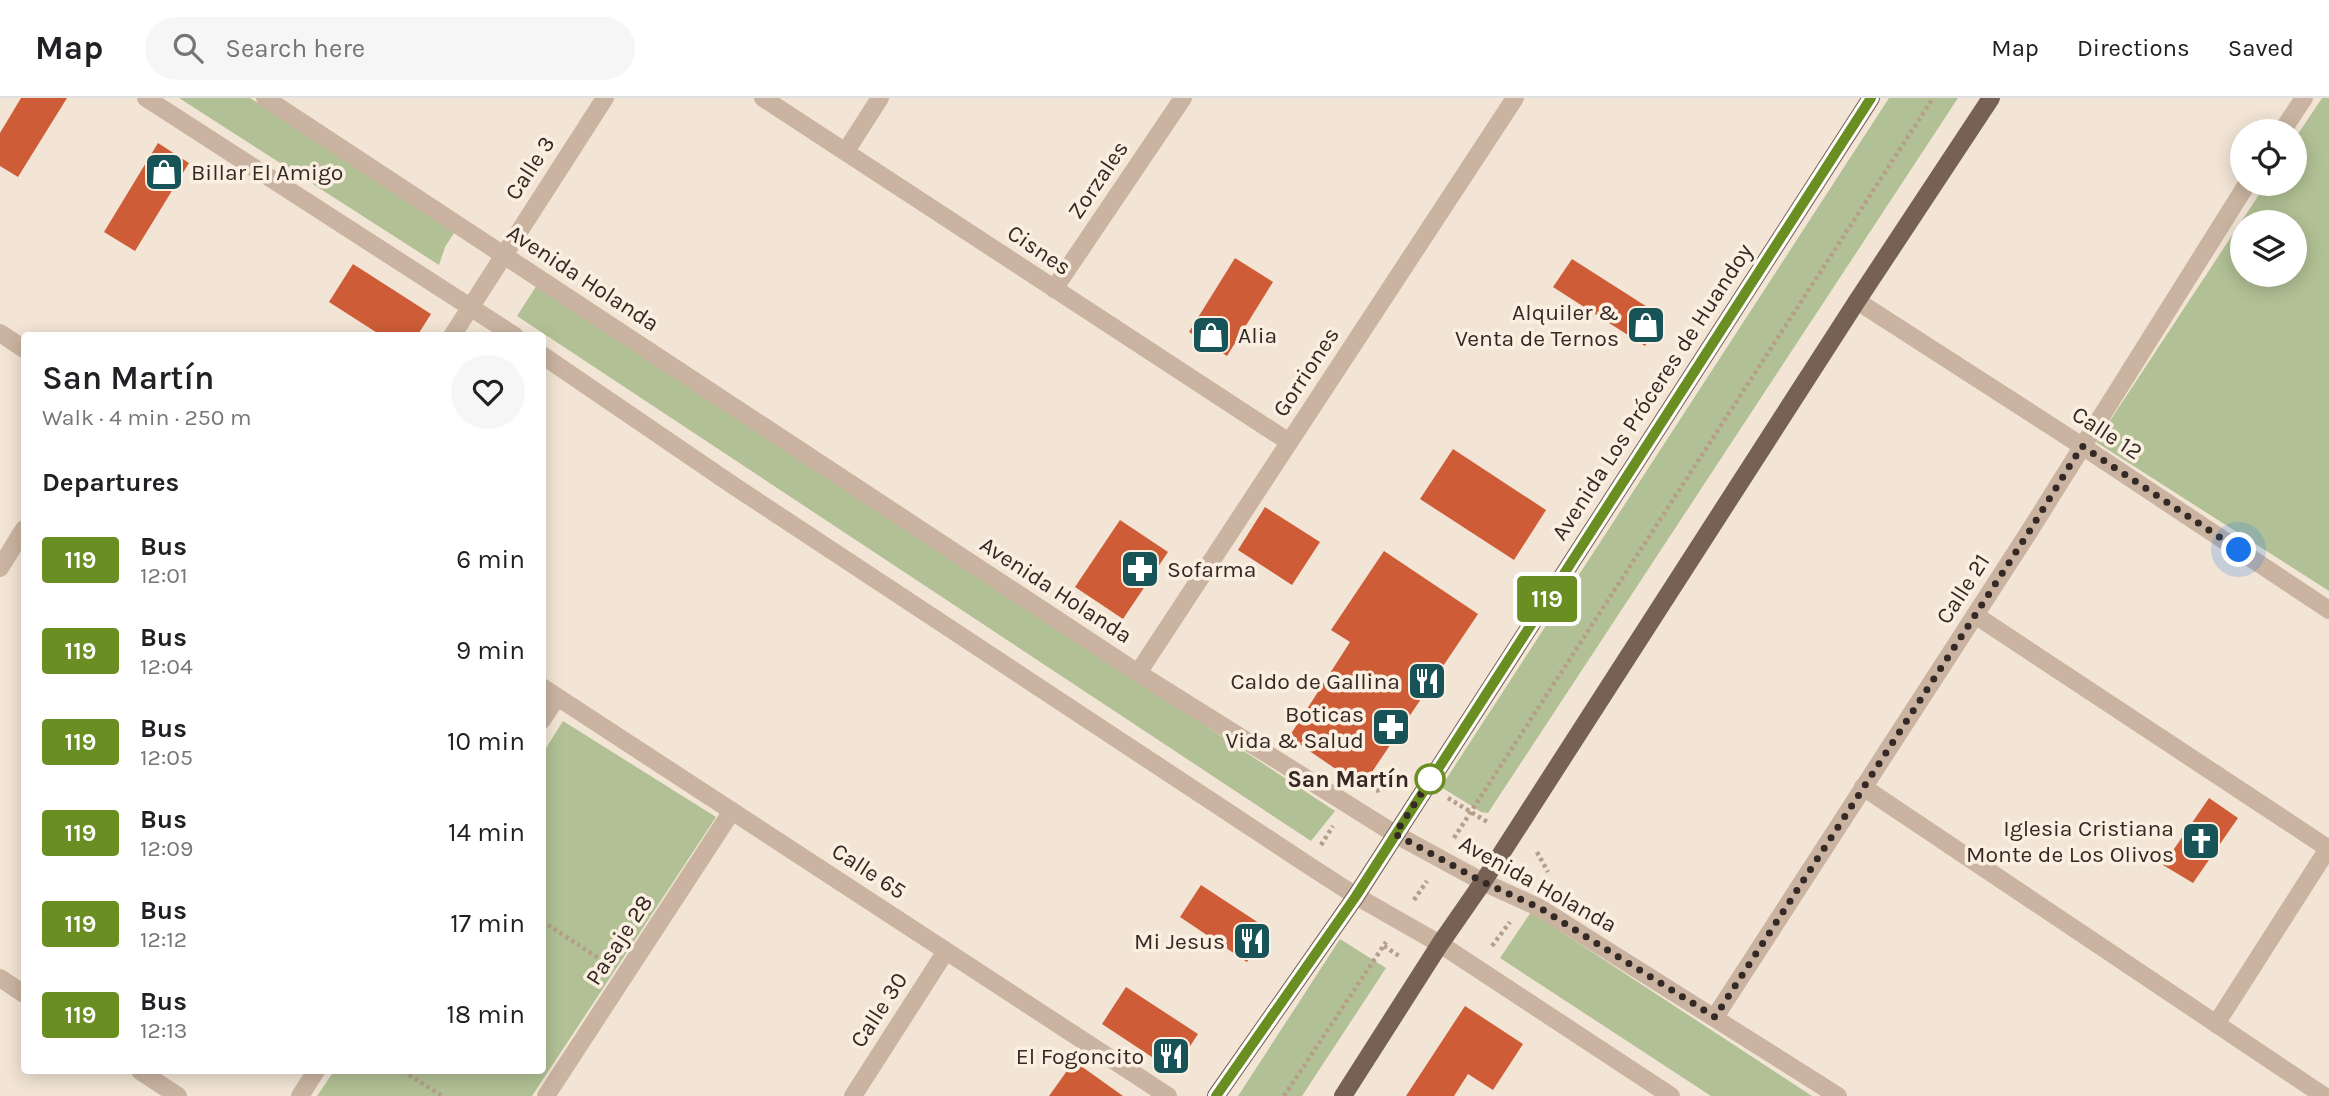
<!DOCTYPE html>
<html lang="en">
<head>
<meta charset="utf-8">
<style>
	:root { --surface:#fff; --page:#f6f6f6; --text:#202124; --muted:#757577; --line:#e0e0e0 }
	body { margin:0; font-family:Karla,sans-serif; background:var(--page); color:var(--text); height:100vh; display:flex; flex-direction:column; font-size:26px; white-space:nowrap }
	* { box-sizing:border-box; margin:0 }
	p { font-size:23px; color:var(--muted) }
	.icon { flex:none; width:38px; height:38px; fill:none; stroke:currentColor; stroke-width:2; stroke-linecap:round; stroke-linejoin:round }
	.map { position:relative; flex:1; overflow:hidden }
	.drawer { position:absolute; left:21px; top:234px; width:525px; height:742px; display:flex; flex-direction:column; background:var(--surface); border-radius:7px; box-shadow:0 4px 18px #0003 }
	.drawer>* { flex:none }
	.badge { padding:0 14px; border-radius:5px; font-size:24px; line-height:46px }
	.controls { position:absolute; left:2230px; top:21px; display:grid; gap:14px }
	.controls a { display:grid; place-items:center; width:77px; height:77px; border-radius:50%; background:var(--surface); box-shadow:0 4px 18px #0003; font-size:35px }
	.you { position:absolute; width:35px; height:35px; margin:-18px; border:5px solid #fff; border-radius:50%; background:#1a73e8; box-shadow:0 0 0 10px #1a73e833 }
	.map>.badge { position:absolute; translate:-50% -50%; box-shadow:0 0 0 4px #fff }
	h2 { padding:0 21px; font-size:26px; line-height:63px }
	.round { display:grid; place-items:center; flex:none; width:74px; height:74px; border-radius:37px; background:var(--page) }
	.summary { display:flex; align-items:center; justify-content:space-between; height:119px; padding:0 21px }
	h1 { font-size:33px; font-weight:600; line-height:52px }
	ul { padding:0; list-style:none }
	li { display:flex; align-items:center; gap:21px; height:91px; padding:0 21px }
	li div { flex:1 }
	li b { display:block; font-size:26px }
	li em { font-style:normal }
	li .badge { min-width:77px; font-weight:700; text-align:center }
	header { display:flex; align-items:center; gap:42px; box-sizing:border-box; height:98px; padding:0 35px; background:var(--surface); border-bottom:2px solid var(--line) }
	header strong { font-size:33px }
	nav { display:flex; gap:38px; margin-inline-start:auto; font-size:24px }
	.search { width:490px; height:63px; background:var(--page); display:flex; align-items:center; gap:18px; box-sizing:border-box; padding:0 24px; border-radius:38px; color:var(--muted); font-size:26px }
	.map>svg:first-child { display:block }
	.green { fill:#b2c195; fill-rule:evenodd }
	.building { fill:#ce5d37 }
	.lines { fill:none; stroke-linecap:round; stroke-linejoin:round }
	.path { stroke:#b69e8b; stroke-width:4.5; stroke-dasharray:3.5 3.5; stroke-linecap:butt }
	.minor { stroke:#cab4a1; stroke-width:18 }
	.major { stroke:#776054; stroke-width:18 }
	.line-casing { stroke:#fff; stroke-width:16 }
	.line { stroke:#6b8e23; stroke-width:10 }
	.walk { stroke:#342924; stroke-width:7; stroke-dasharray:0 12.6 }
	.stop-dot { fill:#fff; stroke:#6b8e23; stroke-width:3.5 }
	.labels { text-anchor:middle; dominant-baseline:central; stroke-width:7; stroke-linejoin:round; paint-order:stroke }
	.street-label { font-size:23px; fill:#342924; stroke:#faefe1 }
	.poi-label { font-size:23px; fill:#342924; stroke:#faefe1; text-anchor:end }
	.stop-label { font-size:23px; font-weight:bold; fill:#342924; stroke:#faefe1; text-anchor:end }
</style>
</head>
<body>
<header>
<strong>Map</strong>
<div class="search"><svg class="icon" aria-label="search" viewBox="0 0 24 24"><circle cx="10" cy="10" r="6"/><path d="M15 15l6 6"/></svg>Search here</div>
<nav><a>Map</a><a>Directions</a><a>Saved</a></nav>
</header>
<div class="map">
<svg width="2329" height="998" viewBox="0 0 2329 998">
	<rect width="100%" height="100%" fill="#f2e5d5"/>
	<g class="green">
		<polygon points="179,0 250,0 456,132 445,149 439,167"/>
		<polygon points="1889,0 1958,0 1488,715 1481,714 1441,689"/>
		<path d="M2322,0h7v493l-233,-149 170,-258h28v-44zM2242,124h52v53h-52z"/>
		<polygon points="537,187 1335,713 1311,743 517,218"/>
		<polygon points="563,623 716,719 532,998 317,998 334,973 542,973 543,655"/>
		<polygon points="1531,814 1812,998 1711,998 1500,860"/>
		<polygon points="1340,841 1386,870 1302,998 1238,998"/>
	</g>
	<g class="building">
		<polygon points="21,0 67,0 18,79 0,68 0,35"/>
		<polygon points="158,45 189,65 135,153 104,134"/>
		<polygon points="1235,160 1273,184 1227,258 1189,234"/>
		<polygon points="1572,161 1663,219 1645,248 1553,189"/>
		<polygon points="353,166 431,216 417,238 382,238 329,204"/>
		<polygon points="1453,351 1546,412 1514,462 1420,401"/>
		<polygon points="1265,409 1320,444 1292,487 1238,452"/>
		<polygon points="1120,422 1168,454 1123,521 1075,489"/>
		<polygon points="1384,453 1478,516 1372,674 1346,678 1289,639 1350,544 1331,532"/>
		<polygon points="2209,700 2238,720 2193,785 2163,767"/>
		<polygon points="1201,787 1268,831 1247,864 1180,819"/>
		<polygon points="1126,889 1198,936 1181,962 1161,965 1102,926"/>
		<polygon points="1465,908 1523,946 1493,992 1468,976 1454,998 1406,998"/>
		<polygon points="1074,963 1123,998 1049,998"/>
	</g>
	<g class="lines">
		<g class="path">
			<polyline points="1376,693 1388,689"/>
			<polyline points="1448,700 1489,725"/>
			<polyline points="1454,740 1933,0"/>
			<polyline points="1321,747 1333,728"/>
			<polyline points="1537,754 1548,774"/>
			<polyline points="1414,802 1427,783"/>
			<polyline points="542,823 603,863"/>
			<polyline points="1384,848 1399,858"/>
			<polyline points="1492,848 1510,824"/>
			<polyline points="403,973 442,998"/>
			<polyline points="1284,998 1386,844"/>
		</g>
		<g class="minor">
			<polyline points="146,0 515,238"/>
			<polyline points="265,0 1138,575 1395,736 1483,784 1540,810 1838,998"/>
			<polyline points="763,0 1289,344"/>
			<polyline points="2282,33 2304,0"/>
			<polyline points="846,53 880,0"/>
			<polyline points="1054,191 1183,0"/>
			<polyline points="1857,203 2082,348 2329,512"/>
			<polyline points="0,235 24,251"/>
			<polyline points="452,238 605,0"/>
			<polyline points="542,257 734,388 1308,767 1356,798 1440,846 1671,998"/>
			<polyline points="0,470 24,431"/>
			<polyline points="1975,517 2329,751"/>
			<polyline points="1138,575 1515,0"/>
			<polyline points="542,589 1168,998"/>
			<polyline points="542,622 557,599"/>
			<polyline points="1863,689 2324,998"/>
			<polyline points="0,880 24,896"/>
			<polyline points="1715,919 2027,437 2247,86"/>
			<polyline points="2216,926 2329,749"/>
			<polyline points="140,973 178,998"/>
			<polyline points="300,998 316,973"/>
			<polyline points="546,998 732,713"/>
			<polyline points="853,998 946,853"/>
		</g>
		<g class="major">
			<polyline points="1216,998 1356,798 1871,0"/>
			<polyline points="1343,998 1440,846 1483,784 1857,203 1991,0"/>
		</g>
	</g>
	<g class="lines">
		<defs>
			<polyline id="line" points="1216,998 1356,798 1871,0"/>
		</defs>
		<use href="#line" class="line-casing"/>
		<use href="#line" class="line"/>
		<polyline class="walk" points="1430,681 1436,673 1395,736 1483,784 1540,810 1715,919 2027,437 2082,348 2239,452"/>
	</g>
	<defs>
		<symbol id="shop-square" viewBox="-11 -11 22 22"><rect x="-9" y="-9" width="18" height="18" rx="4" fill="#185357" stroke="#faefe1"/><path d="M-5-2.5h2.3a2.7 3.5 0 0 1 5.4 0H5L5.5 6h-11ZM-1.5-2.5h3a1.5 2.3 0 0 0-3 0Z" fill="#fff"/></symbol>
		<symbol id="pharmacy-square" viewBox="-11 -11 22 22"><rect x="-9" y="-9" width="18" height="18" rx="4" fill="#185357" stroke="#faefe1"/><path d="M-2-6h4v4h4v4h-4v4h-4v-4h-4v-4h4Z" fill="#fff"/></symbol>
		<symbol id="restaurant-square" viewBox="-11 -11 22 22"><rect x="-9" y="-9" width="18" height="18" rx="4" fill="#185357" stroke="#faefe1"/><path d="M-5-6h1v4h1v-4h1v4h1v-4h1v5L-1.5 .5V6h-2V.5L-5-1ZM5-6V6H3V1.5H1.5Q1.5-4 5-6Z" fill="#fff"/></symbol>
		<symbol id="church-square" viewBox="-11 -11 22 22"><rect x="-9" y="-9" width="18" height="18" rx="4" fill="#185357" stroke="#faefe1"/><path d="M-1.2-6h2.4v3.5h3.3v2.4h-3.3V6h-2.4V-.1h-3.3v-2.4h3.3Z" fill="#fff"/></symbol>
	</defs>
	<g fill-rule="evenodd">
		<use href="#shop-square" x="142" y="52" width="44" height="44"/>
		<use href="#shop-square" x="1624" y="205" width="44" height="44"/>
		<use href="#shop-square" x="1189" y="215" width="44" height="44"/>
		<use href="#pharmacy-square" x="1118" y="449" width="44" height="44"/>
		<use href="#restaurant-square" x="1405" y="561" width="44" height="44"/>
		<use href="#pharmacy-square" x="1369" y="607" width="44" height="44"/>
		<use href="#church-square" x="2179" y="721" width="44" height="44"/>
		<use href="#restaurant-square" x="1230" y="821" width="44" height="44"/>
		<use href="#restaurant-square" x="1149" y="936" width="44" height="44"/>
	</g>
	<circle class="stop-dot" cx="1430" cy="681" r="14"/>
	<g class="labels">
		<g class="street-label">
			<text transform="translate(530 70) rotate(-57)">Calle 3</text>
			<text transform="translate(1098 82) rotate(-56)">Zorzales</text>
			<text transform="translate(1039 152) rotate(34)">Cisnes</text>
			<text transform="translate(583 180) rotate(33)">Avenida Holanda</text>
			<text transform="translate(1306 274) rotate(-57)">Gorriones</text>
			<text transform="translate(1652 294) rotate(-57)">Avenida Los Próceres de Huandoy</text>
			<text transform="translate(2107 335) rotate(33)">Calle 12</text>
			<text transform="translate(1963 491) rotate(-57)">Calle 21</text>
			<text transform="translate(1056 492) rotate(33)">Avenida Holanda</text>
			<text transform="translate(869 773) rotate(33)">Calle 65</text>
			<text transform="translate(1538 786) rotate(29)">Avenida Holanda</text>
			<text transform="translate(619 842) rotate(-57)">Pasaje 28</text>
			<text transform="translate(879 912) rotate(-57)">Calle 30</text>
		</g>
		<g class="poi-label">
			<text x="191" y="74" text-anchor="start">Billar El Amigo</text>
			<text x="1619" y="214">Alquiler &amp;<tspan x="1619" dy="26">Venta de Ternos</tspan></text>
			<text x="1238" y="237" text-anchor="start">Alia</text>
			<text x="1167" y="471" text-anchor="start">Sofarma</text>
			<text x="1400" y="583">Caldo de Gallina</text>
			<text x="1364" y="616">Boticas<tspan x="1364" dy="26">Vida &amp; Salud</tspan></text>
			<text x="2174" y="730">Iglesia Cristiana<tspan x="2174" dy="26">Monte de Los Olivos</tspan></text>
			<text x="1225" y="843">Mi Jesus</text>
			<text x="1144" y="958">El Fogoncito</text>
		</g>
		<g class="stop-label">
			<text x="1409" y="681">San Martín</text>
		</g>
	</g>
</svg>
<div class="controls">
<a><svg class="icon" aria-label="locate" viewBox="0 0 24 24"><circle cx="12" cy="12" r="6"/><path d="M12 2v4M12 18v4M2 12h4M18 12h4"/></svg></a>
<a><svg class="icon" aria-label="layers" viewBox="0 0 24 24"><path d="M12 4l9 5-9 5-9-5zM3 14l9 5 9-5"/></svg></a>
</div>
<div class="you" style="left:2239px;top:452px"></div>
<b class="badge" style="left:1547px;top:501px;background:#6b8e23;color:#fff">119</b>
<section class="drawer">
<div class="summary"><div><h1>San Martín</h1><p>Walk · 4 min · 250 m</p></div><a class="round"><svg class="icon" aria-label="heart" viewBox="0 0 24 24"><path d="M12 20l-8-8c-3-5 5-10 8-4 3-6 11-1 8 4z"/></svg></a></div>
<h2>Departures</h2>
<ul>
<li><span class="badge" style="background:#6b8e23;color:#fff">119</span><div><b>Bus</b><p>12:01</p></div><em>6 min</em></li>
<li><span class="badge" style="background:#6b8e23;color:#fff">119</span><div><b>Bus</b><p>12:04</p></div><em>9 min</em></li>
<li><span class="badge" style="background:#6b8e23;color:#fff">119</span><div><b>Bus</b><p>12:05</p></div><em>10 min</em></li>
<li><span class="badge" style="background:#6b8e23;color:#fff">119</span><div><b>Bus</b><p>12:09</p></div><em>14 min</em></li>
<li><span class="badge" style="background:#6b8e23;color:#fff">119</span><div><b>Bus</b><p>12:12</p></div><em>17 min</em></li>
<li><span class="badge" style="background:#6b8e23;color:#fff">119</span><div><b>Bus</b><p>12:13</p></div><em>18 min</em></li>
</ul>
</section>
</div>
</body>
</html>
